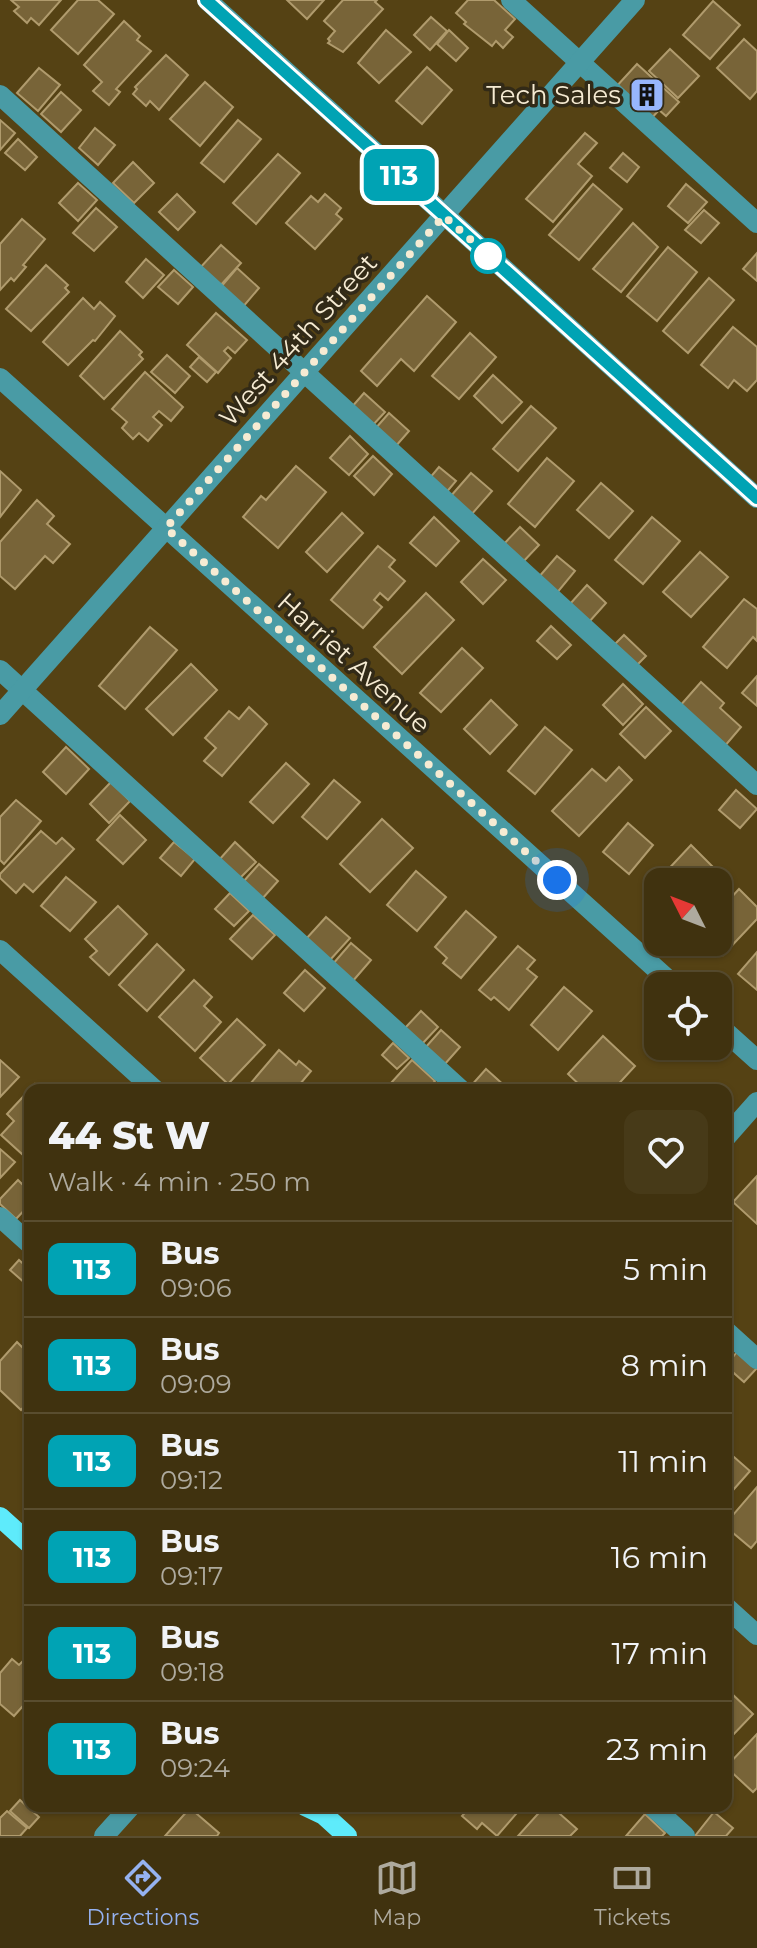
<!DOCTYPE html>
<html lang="en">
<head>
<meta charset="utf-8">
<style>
	:root { --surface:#40320f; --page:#473a18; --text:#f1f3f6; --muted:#aeaa9e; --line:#594d2f; --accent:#95b2f1 }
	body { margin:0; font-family:Montserrat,sans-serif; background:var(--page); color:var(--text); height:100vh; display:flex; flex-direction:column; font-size:30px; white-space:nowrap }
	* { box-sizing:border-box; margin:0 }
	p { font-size:26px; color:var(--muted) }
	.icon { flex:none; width:44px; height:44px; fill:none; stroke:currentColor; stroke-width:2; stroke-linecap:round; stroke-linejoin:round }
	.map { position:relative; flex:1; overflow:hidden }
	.side { position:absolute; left:24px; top:1084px; width:708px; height:728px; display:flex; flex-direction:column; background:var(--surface); border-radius:16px; box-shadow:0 2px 6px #0004,0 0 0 2px var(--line) }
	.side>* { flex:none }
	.badge { padding:0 16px; border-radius:12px; font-size:28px; line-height:52px }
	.needle { width:52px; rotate:312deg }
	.controls { position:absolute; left:644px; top:868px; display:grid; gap:16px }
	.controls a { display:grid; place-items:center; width:88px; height:88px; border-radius:16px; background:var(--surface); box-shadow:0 2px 6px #0004,0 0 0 2px var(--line); font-size:40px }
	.you { position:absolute; width:40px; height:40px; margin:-20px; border:6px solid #fff; border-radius:50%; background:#1a73e8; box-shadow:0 0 0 12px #1a73e833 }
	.map>.badge { position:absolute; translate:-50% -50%; box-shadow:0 0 0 4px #fff }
	.round { display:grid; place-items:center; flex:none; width:84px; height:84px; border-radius:16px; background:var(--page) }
	.headline { display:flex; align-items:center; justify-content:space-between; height:136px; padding:0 24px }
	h1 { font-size:38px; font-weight:800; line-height:60px }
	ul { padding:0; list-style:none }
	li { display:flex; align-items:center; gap:24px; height:96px; padding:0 24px; border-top:2px solid var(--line) }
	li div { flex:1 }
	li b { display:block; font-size:30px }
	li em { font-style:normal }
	li .badge { min-width:88px; font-weight:700; text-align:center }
	.menu { display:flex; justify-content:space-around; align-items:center; height:112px; border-top:2px solid var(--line); background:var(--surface); font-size:22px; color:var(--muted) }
	.menu a { display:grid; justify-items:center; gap:4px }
	.menu .current { color:var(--accent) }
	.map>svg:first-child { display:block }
	.building { fill:#786438; stroke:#b09b6d; stroke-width:2 }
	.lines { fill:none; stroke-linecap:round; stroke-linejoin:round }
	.minor { stroke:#499ba5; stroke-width:20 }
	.major { stroke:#5eebfb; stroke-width:20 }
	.line-casing { stroke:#fff; stroke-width:18 }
	.line { stroke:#00a3b4; stroke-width:12 }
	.walk { stroke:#f6ebd3; stroke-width:8; stroke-dasharray:0 14.4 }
	.stop-dot { fill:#fff; stroke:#00a3b4; stroke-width:4 }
	.labels { text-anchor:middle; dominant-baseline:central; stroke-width:7; stroke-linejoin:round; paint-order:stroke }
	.poi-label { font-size:26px; fill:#f6ebd3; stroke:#322a17; text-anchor:end }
	.street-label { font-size:26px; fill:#f6ebd3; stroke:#322a17 }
</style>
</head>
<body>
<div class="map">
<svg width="757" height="1836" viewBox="0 0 757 1836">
	<rect width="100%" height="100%" fill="#554214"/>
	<g class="building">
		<polygon points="11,0 61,0 39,25 31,18 27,23 14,11 19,7"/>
		<polygon points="78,0 98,0 114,14 78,54 51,30"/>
		<polygon points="287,0 324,0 307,19"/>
		<polygon points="343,0 377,0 375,2 383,9 343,52 328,43 330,41 328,39 335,31 324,21"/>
		<polygon points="468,0 494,0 515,19 505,30 513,37 503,48 496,41 492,46 464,24 466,22 456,13"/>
		<polygon points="713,1 740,25 710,59 683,35"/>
		<polygon points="431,17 447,31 430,50 414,35"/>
		<polygon points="124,21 140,36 137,40 151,51 116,89 120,92 109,105 93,91 102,82 84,65"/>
		<polygon points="386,30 411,52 379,83 358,63"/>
		<polygon points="449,30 468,48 456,61 437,44"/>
		<polygon points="744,39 757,51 757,91 750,99 717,68"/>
		<polygon points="670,49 699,76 678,98 649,71"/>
		<polygon points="166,55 188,75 159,110 150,101 146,106 133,94 137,89 135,87"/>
		<polygon points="637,64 679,102 666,116 659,110 650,120 615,88"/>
		<polygon points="427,67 452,90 422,124 396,101"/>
		<polygon points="39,68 60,85 38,111 17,93"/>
		<polygon points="205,82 233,107 200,146 170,119"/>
		<polygon points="61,92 81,110 61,132 41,114"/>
		<polygon points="0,120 15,133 0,150"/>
		<polygon points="238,120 261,139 224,182 201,163"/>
		<polygon points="95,128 115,145 98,165 79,148"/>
		<polygon points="585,133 597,143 578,164 592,176 553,222 526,199"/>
		<polygon points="18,139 37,157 25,170 5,153"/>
		<polygon points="623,153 639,167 627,182 610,168"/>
		<polygon points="278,154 300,173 256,224 233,203"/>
		<polygon points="133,162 154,183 134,203 113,183"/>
		<polygon points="78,183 97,200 78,221 59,203"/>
		<polygon points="593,184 622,209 579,260 549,235"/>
		<polygon points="686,184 707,202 688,223 668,206"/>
		<polygon points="177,194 195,212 178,230 159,212"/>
		<polygon points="325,194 341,208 336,214 342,219 315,249 286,223 311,196 318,202"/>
		<polygon points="96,208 117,227 94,251 73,233"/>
		<polygon points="704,210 719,223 701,243 685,230"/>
		<polygon points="22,219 45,239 23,265 26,267 14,281 11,278 0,290 0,244"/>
		<polygon points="633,223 658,247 621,292 593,269"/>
		<polygon points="221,245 241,263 219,287 199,269"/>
		<polygon points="668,247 697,272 657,321 627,296"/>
		<polygon points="757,253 757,281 743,269"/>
		<polygon points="146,259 164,275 143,298 126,282"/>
		<polygon points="46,265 68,285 65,288 69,292 31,331 6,309"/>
		<polygon points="237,268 259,288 242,308 220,288"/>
		<polygon points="174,270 193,287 178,304 158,287"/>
		<polygon points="709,278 734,300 688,353 663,331"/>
		<polygon points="427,296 456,322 414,371 401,359 377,386 361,371"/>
		<polygon points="83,298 94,309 100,302 115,316 95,341 93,340 68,365 43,342"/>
		<polygon points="216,313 247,340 235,353 228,347 224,351 231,358 218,373 187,345"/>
		<polygon points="733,327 757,347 757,380 747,391 734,380 728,388 701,365"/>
		<polygon points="120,331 142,352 139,355 143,359 104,399 80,376"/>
		<polygon points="470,333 496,357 459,399 432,376"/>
		<polygon points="167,355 190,376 175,393 151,372"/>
		<polygon points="199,357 216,372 207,382 190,367"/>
		<polygon points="145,372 183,407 171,421 159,411 153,417 162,425 148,441 139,433 133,439 122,428 127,422 112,409"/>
		<polygon points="493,375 522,402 502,423 474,396"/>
		<polygon points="364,393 385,412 372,426 351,408"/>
		<polygon points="531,406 556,428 518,471 493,449"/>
		<polygon points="389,413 409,431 395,447 375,429"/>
		<polygon points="350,436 368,454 349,475 330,458"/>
		<polygon points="373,456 392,474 374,495 354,476"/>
		<polygon points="547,458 574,481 535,527 508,504"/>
		<polygon points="296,466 326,492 278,548 243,517 261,496 266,500"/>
		<polygon points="439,467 456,481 445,494 428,480"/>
		<polygon points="0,471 21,490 0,517"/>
		<polygon points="471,473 492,491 471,515 450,497"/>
		<polygon points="601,483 633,511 609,538 577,510"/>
		<polygon points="37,500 54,516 47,524 70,544 53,563 45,556 15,589 0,576 0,542"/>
		<polygon points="342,513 363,533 327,572 306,552"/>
		<polygon points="434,517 459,541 436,566 410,543"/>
		<polygon points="652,517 680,541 643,584 615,560"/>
		<polygon points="520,527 539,545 521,564 502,546"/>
		<polygon points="378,546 395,560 389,567 405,581 388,600 380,593 374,600 382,607 363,628 331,600"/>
		<polygon points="700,552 728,577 691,617 663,592"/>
		<polygon points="557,556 575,571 556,594 538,578"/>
		<polygon points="483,559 506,580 483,604 461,582"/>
		<polygon points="587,585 606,603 589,622 570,604"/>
		<polygon points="426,593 454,620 402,674 374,647"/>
		<polygon points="744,599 757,609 757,641 753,637 727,668 703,647"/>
		<polygon points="551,626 571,645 557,659 537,641"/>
		<polygon points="150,627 177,650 125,709 99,686"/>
		<polygon points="624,635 646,656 636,666 614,645"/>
		<polygon points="462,648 483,668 441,712 420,693"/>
		<polygon points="191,664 217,690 173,735 146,709"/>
		<polygon points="757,676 757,706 742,693"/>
		<polygon points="701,682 724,703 720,708 741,727 724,747 679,707"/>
		<polygon points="623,684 643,704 623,725 603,705"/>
		<polygon points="491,700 517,725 490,754 464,729"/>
		<polygon points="249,707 267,724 222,776 204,761 216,748 205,738 229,711 239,719"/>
		<polygon points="646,707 671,731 645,758 620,734"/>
		<polygon points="545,727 572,750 535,794 508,771"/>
		<polygon points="66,747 89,769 66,794 43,772"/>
		<polygon points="286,763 309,784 273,823 250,802"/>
		<polygon points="619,767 632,780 579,836 552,811 592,769 606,781"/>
		<polygon points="334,780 360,802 327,839 302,817"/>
		<polygon points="111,782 130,801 109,823 90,804"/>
		<polygon points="736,790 757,809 740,828 719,810"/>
		<polygon points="16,800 41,821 4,864 0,860 0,817"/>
		<polygon points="120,815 146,840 123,864 97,840"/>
		<polygon points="382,819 413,848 370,892 340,864"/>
		<polygon points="628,823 653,845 629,874 603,852"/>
		<polygon points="41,831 56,844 62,838 74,849 33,892 24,884 16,893 0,878 0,874"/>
		<polygon points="174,842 195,859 181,876 160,858"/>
		<polygon points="235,842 256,862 239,879 219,860"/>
		<polygon points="691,845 714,868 701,882 658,882 658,900 648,891"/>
		<polygon points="259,864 278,881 262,899 243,882"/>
		<polygon points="416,871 446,897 417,931 387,905"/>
		<polygon points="66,877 96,902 70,931 41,906"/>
		<polygon points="739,889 757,907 757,919 723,955 710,942 718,942 718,912"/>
		<polygon points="230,893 249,911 234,926 215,909"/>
		<polygon points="118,906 147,934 109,975 90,957 97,951 85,939"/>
		<polygon points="466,911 496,937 461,978 443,963 447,958 435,947"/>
		<polygon points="253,915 275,935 252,959 230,939"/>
		<polygon points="326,917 350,938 330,960 306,939"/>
		<polygon points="351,943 371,960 352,982 332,965"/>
		<polygon points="157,944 184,970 147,1011 119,985"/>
		<polygon points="518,946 535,960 527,969 537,977 509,1010 494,997 491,1000 479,990"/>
		<polygon points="757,952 757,990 738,974"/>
		<polygon points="305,970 325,988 304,1011 284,993"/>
		<polygon points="194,980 212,997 204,1006 221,1022 195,1051 159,1017"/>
		<polygon points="564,987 592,1011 558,1050 531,1025"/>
		<polygon points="421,1011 438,1027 422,1044 405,1028"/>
		<polygon points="237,1019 265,1045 228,1084 200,1058"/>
		<polygon points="441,1030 460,1047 444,1065 425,1048"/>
		<polygon points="603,1036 635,1066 613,1090 585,1090 568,1074"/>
		<polygon points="393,1043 409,1058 397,1069 382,1055"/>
		<polygon points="279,1050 296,1065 299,1061 311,1071 295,1090 245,1090"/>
		<polygon points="0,1060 19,1077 0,1097"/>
		<polygon points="412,1060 435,1081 427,1090 398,1090 391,1083"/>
		<polygon points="486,1069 506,1087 503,1090 473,1090 470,1087"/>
		<polygon points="35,1084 42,1090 30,1090 30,1146 22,1154 1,1135 14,1121 7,1114"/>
		<polygon points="0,1149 15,1162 0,1178"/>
		<polygon points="757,1176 757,1224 733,1202"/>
		<polygon points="18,1180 30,1192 30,1204 16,1219 0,1204 0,1199"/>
		<polygon points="19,1260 30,1270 30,1279 26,1284 10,1270"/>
		<polygon points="17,1342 30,1355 28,1373 30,1375 30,1400 21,1410 0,1390 0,1361"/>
		<polygon points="740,1348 757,1368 744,1382 726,1366"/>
		<polygon points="726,1450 750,1471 726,1498"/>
		<polygon points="757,1487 757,1541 751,1548 726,1527 726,1523"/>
		<polygon points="12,1659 19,1665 25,1659 30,1664 30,1698 14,1716 0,1704 0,1673"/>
		<polygon points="728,1690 753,1714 730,1738 726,1734"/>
		<polygon points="757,1734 757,1788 753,1792 726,1767"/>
		<polygon points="20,1800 39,1817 29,1828 10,1811"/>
		<polygon points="471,1806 523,1806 497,1836 482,1823 477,1829 462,1816"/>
		<polygon points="545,1806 551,1806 577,1829 570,1836 518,1836"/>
		<polygon points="190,1808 219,1833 217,1836 165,1836"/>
		<polygon points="7,1811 27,1828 20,1836 0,1836 0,1818"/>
		<polygon points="714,1812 733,1828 726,1836 695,1836"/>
		<polygon points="645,1814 665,1833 662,1836 626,1836"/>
	</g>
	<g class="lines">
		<g class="minor">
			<polyline points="207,0 757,498"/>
			<polyline points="511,0 757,223"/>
			<polyline points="0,95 757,785"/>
			<polyline points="0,378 675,986"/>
			<polyline points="0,670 461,1090"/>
			<polyline points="0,715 635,0"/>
			<polyline points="0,950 155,1090"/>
			<polyline points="718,1025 757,1060"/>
			<polyline points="726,1137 757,1102"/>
			<polyline points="0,1217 30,1244"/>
			<polyline points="726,1331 757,1359"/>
			<polyline points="726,1607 757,1635"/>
			<polyline points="652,1806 685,1836"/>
			<polyline points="104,1836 131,1806"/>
		</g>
		<g class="major">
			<polyline points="0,1517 30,1544"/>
			<polyline points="305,1806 324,1815 347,1836"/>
		</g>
	</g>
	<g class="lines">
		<defs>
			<polyline id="line" points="206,0 757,498"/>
		</defs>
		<use href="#line" class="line-casing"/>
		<use href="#line" class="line"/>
		<polyline class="walk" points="488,256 490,257 444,216 166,528 557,880"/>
	</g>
	<defs>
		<symbol id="building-square" viewBox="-11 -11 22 22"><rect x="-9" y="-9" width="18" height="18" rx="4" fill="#97b6fd" stroke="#322a17"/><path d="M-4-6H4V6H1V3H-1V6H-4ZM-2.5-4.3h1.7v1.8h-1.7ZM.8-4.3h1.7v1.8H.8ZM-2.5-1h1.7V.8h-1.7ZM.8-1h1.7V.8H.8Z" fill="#111"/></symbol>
	</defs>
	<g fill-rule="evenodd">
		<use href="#building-square" x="627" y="75" width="40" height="40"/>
	</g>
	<circle class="stop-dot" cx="488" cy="256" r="16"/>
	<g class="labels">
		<g class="poi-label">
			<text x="621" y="95">Tech Sales</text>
		</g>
		<g class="street-label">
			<text transform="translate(298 340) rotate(-48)">West 44th Street</text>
			<text transform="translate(354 663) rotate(42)">Harriet Avenue</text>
		</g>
	</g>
</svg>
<div class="controls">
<a><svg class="needle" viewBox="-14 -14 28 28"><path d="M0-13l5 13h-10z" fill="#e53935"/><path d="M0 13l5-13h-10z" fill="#aeaa9e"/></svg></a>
<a><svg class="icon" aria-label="locate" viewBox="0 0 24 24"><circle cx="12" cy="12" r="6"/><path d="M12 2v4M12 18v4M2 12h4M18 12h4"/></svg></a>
</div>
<div class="you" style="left:557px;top:880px"></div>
<b class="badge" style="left:399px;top:175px;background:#00a3b4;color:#fff">113</b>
<section class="side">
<div class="headline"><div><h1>44 St W</h1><p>Walk · 4 min · 250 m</p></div><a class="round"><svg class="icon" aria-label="heart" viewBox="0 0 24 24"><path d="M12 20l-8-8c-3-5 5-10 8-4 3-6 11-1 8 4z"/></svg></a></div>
<ul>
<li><span class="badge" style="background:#00a3b4;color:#fff">113</span><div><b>Bus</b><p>09:06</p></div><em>5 min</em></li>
<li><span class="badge" style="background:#00a3b4;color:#fff">113</span><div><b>Bus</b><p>09:09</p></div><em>8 min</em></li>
<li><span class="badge" style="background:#00a3b4;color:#fff">113</span><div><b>Bus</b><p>09:12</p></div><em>11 min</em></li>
<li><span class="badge" style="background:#00a3b4;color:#fff">113</span><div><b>Bus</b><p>09:17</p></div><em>16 min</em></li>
<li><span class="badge" style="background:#00a3b4;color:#fff">113</span><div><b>Bus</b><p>09:18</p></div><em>17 min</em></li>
<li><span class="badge" style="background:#00a3b4;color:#fff">113</span><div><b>Bus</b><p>09:24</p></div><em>23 min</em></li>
</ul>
</section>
</div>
<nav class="menu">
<a class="current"><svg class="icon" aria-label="directions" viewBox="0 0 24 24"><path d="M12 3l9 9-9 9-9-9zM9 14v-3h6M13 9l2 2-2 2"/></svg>Directions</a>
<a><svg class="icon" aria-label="map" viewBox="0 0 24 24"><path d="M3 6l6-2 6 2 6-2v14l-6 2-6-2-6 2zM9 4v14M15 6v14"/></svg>Map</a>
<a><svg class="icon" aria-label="tickets" viewBox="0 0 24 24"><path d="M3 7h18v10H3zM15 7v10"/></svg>Tickets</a>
</nav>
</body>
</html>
